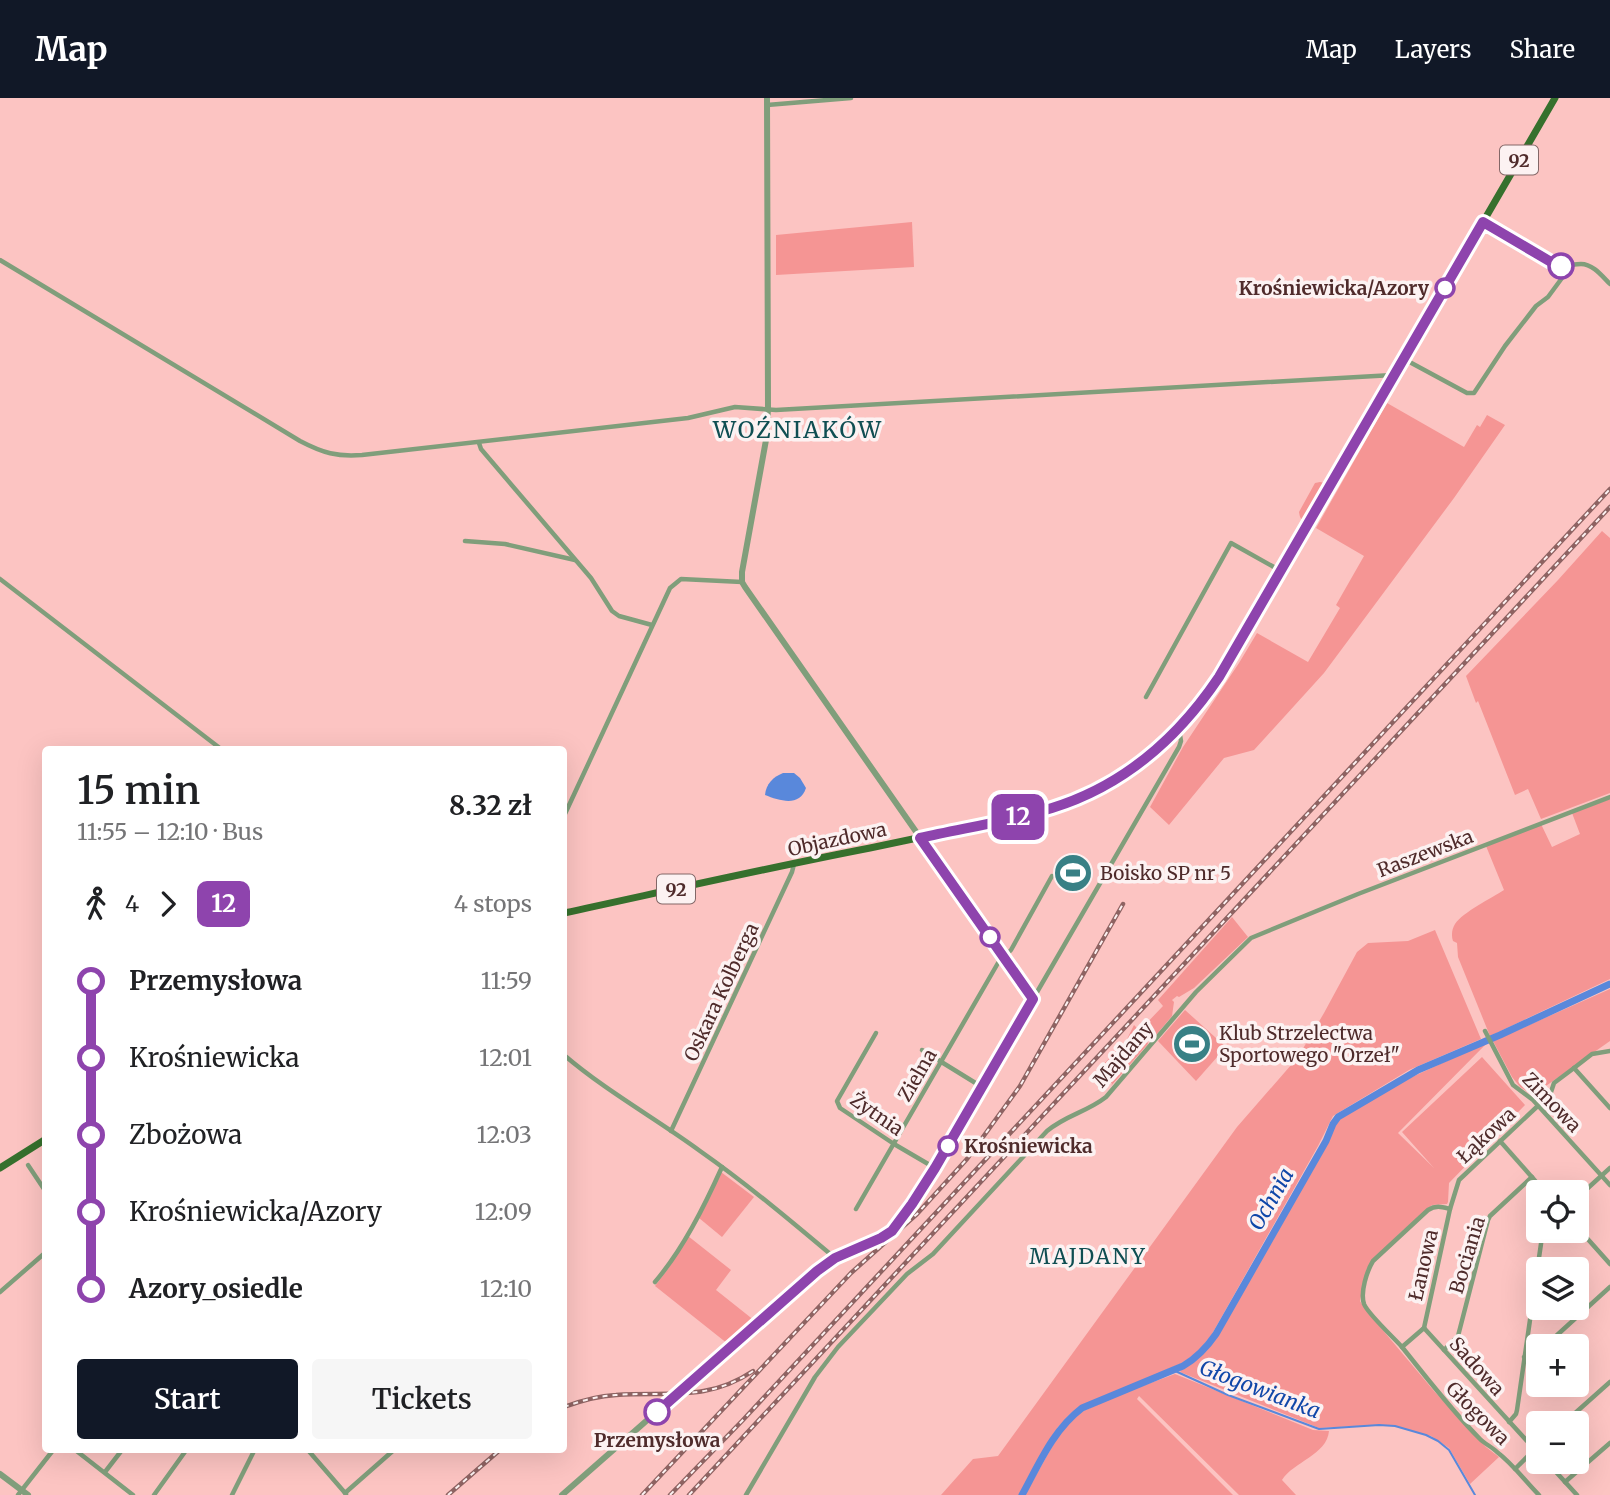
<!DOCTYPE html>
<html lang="en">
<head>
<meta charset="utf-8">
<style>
	:root { --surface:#fff; --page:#f6f6f6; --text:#202124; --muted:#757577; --accent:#111827 }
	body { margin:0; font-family:Merriweather,serif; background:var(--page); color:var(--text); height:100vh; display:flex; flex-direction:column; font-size:26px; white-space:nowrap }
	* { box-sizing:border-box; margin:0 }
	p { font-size:23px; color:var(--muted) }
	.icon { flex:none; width:38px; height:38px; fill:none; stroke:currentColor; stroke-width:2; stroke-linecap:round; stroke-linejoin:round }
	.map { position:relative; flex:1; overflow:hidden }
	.panel { position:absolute; left:42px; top:648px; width:525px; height:707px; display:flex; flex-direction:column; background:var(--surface); border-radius:7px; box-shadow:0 7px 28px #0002 }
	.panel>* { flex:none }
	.badge { padding:0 14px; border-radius:10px; font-size:24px; line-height:46px }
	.fabs { position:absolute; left:1526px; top:1082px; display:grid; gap:14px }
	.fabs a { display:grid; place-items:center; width:63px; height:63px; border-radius:7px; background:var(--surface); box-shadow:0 7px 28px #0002; font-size:35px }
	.map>.badge { position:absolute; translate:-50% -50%; box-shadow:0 0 0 4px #fff }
	.legs { display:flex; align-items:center; gap:10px; height:77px; padding:0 35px; font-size:23px }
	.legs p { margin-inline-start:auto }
	.head { display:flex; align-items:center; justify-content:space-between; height:119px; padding:0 35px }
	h1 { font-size:38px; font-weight:600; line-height:52px }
	.primary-button { display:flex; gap:14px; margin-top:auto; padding:14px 35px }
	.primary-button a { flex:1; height:80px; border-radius:7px; background:var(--accent); color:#fff; font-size:28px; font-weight:600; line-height:80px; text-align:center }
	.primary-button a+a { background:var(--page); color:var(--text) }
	ul { padding:0 35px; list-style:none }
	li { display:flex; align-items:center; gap:24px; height:77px; font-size:26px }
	li i { display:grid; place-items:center; width:10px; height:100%; margin:0 9px; background:currentColor }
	li i::after { content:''; width:18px; height:18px; margin:-9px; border:5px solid; border-radius:50%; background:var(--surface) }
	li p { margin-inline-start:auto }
	li:first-child i { background:linear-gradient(#0000 50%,currentColor 0) }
	li:last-child i { background:linear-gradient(currentColor 50%,#0000 0) }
	header { display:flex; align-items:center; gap:42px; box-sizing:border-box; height:98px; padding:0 35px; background:var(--accent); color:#fff }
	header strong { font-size:33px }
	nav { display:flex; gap:38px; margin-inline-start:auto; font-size:24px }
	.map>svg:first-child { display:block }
	.green { fill:#f59594 }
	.water { fill:#5988db }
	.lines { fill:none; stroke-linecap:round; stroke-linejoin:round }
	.stream { stroke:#5988db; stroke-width:2 }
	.river { stroke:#5988db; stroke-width:7 }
	.minor { stroke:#809e7b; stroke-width:4.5 }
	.tertiary { stroke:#809e7b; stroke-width:6 }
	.primary { stroke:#36702d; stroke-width:7 }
	.rail-casing { stroke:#8e6362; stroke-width:4.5 }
	.rail { stroke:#fcf2f2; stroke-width:2; stroke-dasharray:5; stroke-linecap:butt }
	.line-1-casing { stroke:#fff; stroke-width:16 }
	.line-1 { stroke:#8e44ad; stroke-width:10 }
	.stop-1-dot { fill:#fff; stroke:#8e44ad; stroke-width:3.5 }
	.labels { text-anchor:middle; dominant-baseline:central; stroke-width:7; stroke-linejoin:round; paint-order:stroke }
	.shield { fill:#fcf2f2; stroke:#836767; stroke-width:2 }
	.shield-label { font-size:18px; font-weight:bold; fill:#4f2b2b }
	.stop-label { font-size:19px; font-weight:bold; fill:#4f2b2b; stroke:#fcf2f2; text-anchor:end }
	.street-label { font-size:19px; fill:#4f2b2b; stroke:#fcf2f2 }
	.poi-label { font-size:19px; fill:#4f2b2b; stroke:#fcf2f2; text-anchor:start }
	.water-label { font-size:21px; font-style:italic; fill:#1047a9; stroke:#fcf2f2 }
	.neighbourhood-label { font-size:21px; letter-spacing:2px; fill:#0f4e52; stroke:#fcf2f2 }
	.quarter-label { font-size:23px; letter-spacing:2px; fill:#0f4e52; stroke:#fcf2f2 }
</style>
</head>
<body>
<header>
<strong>Map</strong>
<nav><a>Map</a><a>Layers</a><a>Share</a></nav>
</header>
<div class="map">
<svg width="1610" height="1397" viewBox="0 0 1610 1397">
	<rect width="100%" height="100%" fill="#fcc4c2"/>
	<g class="green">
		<polygon points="912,124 914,169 776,177 776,137"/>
		<polygon points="1387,305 1464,349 1477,327 1480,329 1487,317 1505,327 1454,400 1324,575 1254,652 1224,660 1169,727 1150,709 1183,649 1239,565 1257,535 1308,564 1340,510 1336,507 1364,458 1316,430"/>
		<path d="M1320,384l5,1 1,4 -20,34c-6,-1 -6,-4 -7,-9l16,-29z"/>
		<polygon points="1602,433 1610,440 1610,695 1541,721 1528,691 1515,697 1478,603 1476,605 1466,578 1558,482"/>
		<path d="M1610,701v180l-120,57 -32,-79 -1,-14 -4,-2c-2,-6 -1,-12 2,-17 8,-12 37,-26 49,-34l-18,-44 55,-22 11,23 28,-13 -8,-21z"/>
		<polygon points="1232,819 1248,839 1194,890 1179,899 1177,898 1172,902 1174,904 1172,918 1151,943 1142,930 1163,908 1158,902"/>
		<polygon points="1435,832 1481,941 1409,972 1333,1018 1318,1048 1212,1236 1198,1254 1182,1265 1088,1306 1072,1314 1058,1329 1048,1344 1019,1397 941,1397 973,1361 998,1358 1237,1029 1298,959 1324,915 1357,854 1368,845 1408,843"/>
		<polygon points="1610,891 1610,943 1533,997 1520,989 1512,979 1493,943"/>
		<polygon points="1185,912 1226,949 1196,983 1158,943"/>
		<polygon points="1134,927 1146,939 1148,946 1111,988 1112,986 1102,968 1127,941"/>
		<polygon points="1488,944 1398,1035 1434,1070 1402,1034 1482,959 1525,1007 1449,1085 1448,1104 1447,1106 1432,1107 1400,1135 1367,1170 1360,1203 1365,1211 1434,1293 1486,1349 1499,1359 1470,1386 1449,1350 1431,1338 1395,1328 1379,1327 1319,1330 1180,1274 1182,1271 1197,1261 1215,1242 1329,1041 1334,1029 1342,1018 1382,996 1399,985"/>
		<polygon points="721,1074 754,1099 722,1139 699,1120"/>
		<polygon points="688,1138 731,1172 716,1192 755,1223 728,1246 655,1188 668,1171"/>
		<path d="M1175,1276l138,56 16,1c-2,24 -36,31 -47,49l14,15h-57l-100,-99 -2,3 96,96h-208l37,-66 17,-16 47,-21z"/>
	</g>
	<path class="water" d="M783,675h11l6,5 6,10c-6,19 -26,13 -41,7 1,-11 8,-18 18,-22z"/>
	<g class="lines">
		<polyline class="stream" points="1173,1272 1228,1297 1319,1331 1379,1327 1395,1328 1426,1337 1438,1343 1449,1352 1475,1397"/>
		<path class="river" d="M1022,1397c17,-31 31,-65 60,-87l101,-42c14,-8 24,-19 33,-32l110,-193 7,-17 5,-7 80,-47 82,-35 110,-51"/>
		<g class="minor">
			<polyline points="767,7 851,0"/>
			<path d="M1484,124l74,43c8,1 15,-1 23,-1 12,0 21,12 29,20"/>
			<path d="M0,162l300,181c23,12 37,16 62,14l326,-37 47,-11 41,3 617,-35"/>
			<polyline points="1404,261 1467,295 1474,295 1505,248 1536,208 1548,199 1562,180 1566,168"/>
			<polyline points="479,345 481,351 591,480 612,513 619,518 652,527"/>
			<polyline points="465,443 505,446 575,462"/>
			<polyline points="0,481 221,651"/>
			<polyline points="1146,599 1231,445 1281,473"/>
			<polyline points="564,718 670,490 681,481 742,484"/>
			<polyline points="1033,901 1179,649 1181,643 1179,631"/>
			<polyline points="1485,933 1513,987 1533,1002 1610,1087"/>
			<polyline points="876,935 837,1003 840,1010 894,1046 935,1070"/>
			<polyline points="922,952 982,989"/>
			<path d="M564,957c42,36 91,63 136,96 47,33 91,70 135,107"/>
			<polyline points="1574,970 1610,1010"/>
			<polyline points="671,1033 792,774 794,766"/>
			<polyline points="1500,1043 1545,1094"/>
			<polyline points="28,1067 46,1094"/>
			<polyline points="1577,1100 1610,1070"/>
			<polyline points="856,1111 998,865 1011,852 1052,778"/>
			<polyline points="1577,1129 1610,1166"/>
			<path d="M655,1184c28,-33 49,-75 67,-115"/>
			<polyline points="0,1194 46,1154"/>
			<polyline points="1575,1209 1581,1215"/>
			<path d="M1424,1230l-22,19c-8,-9 -34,-33 -38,-43 -4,-12 3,-33 9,-43l55,-51c8,-5 14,-3 22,-1l9,-29 83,-78 9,-10 3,-9 20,-15 18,-14 18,-3"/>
			<polyline points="1424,1230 1538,1355"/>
			<polyline points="1424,1230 1450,1111"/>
			<polyline points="1545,1248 1610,1189"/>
			<path d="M1402,1249c25,31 49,63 78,92 5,5 12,8 17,13 16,12 28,29 42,43"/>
			<polyline points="1444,1252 1458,1238 1488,1122 1490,1118 1532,1079"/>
			<polyline points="1524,1259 1533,1258 1538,1253"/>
			<polyline points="1509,1324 1516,1316 1517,1312 1543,1132"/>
			<polyline points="1564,1325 1610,1284"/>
			<polyline points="74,1351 133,1397"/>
			<polyline points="307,1351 346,1396"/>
			<polyline points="1546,1363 1577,1397"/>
			<polyline points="1515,1371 1538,1348"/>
			<polyline points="105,1374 122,1352"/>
			<polyline points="1565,1384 1610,1345"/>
			<polyline points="345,1395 395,1351"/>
			<polyline points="18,1397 54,1351"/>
			<polyline points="154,1397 187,1351"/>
			<polyline points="232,1397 255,1351"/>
			<path d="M746,1397l69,-118 23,-30 69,-73 26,-20 114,-123c19,-16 40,-19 59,-34l90,-105 55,-54 107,-44 252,-97"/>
		</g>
		<g class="tertiary">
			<polyline points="0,1376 28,1397"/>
			<polyline points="562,1397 817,1173 835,1160 881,1140 892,1133 912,1106 935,1070 1033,901 745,489 742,484 742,474 766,342 768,311 767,0"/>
		</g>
		<g class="primary">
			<path d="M564,815c102,-22 203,-45 306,-65 38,-8 76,-16 114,-24 38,-8 76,-16 111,-34 52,-26 92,-65 124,-113l336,-579"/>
			<polyline points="0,1070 46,1041"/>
		</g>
		<defs>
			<g id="rail">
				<path d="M564,1309c16,-6 34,-11 52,-12 51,-4 91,7 137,-24"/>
				<polyline points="448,1397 501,1351"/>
				<polyline points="642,1397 851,1175 917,1116 967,1061 1020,988 1123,806"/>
				<polyline points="670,1397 742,1323 1610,391"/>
				<polyline points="689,1397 1610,409"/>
			</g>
		</defs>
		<use href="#rail" class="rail-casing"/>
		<use href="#rail" class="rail"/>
	</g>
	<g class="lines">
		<defs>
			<path id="line-1" d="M657,1314l160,-141 18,-13 46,-20 11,-7 20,-27 23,-36 98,-169 -113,-161c44,-10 90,-17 132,-30 71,-22 126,-70 167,-131l264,-455 68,40 10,4"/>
		</defs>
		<use href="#line-1" class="line-1-casing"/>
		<use href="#line-1" class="line-1"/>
	</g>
	<defs>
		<symbol id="stadium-disc" viewBox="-11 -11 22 22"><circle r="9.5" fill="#388085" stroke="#fcf2f2"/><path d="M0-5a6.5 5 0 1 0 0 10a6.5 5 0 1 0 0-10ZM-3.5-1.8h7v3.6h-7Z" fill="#fff"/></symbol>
	</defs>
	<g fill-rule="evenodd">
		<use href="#stadium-disc" x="1051" y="753" width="44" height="44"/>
		<use href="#stadium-disc" x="1170" y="924" width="44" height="44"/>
	</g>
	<g class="stop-1-dot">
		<circle cx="1561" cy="168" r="12"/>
		<circle cx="1445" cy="190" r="9"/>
		<circle cx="990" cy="839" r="9"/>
		<circle cx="948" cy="1048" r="9"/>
		<circle cx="657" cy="1314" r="12"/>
	</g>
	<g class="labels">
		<g class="shield">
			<rect x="1500" y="47.5" width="38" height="29" rx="5"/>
			<rect x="657" y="776.5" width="38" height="29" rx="5"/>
		</g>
		<g class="shield-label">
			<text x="1519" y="62">92</text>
			<text x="676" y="791">92</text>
		</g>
		<g class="stop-label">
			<text x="1429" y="190">Krośniewicka/Azory</text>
			<text x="964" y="1048" text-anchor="start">Krośniewicka</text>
			<text x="657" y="1342" text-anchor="middle">Przemysłowa</text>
		</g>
		<g class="street-label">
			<text transform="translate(837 741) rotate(-12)">Objazdowa</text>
			<text transform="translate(1425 755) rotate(-21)">Raszewska</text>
			<text transform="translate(721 894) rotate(-65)">Oskara Kolberga</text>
			<text transform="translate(1123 956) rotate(-49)">Majdany</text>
			<text transform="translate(917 977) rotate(-60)">Zielna</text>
			<text transform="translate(1552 1004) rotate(46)">Zimowa</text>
			<text transform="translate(877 1016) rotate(35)">Żytnia</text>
			<text transform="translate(1486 1037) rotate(-43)">Łąkowa</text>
			<text transform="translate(1467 1157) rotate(-73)">Bociania</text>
			<text transform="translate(1423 1167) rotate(-77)">Łanowa</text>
			<text transform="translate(1477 1268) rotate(48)">Sadowa</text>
			<text transform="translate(1478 1315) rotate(45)">Głogowa</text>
		</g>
		<g class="poi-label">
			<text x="1100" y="775">Boisko SP nr 5</text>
			<text x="1219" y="935">Klub Strzelectwa<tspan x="1219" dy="22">Sportowego "Orzeł"</tspan></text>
		</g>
		<g class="water-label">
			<text transform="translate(1271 1101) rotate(-60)">Ochnia</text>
			<text transform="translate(1260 1291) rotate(21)">Głogowianka</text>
		</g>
		<g class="neighbourhood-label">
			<text x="1088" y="1158">MAJDANY</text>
		</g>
		<g class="quarter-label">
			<text x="798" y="331">WOŹNIAKÓW</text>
		</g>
	</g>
</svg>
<div class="fabs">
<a><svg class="icon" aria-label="locate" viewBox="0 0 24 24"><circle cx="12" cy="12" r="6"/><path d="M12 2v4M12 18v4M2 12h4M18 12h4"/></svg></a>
<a><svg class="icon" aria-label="layers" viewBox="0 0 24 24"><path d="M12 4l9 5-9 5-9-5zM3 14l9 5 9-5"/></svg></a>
<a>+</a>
<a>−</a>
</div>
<b class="badge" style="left:1018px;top:719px;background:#8e44ad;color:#fff">12</b>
<section class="panel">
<div class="head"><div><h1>15 min</h1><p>11:55 – 12:10 · Bus</p></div><b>8.32 zł</b></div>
<div class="legs"><svg class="icon" aria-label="walk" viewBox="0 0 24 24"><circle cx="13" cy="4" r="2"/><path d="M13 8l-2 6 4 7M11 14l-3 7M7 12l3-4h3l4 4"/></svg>4<svg class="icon" aria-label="forward" viewBox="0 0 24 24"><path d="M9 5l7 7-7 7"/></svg><b class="badge" style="background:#8e44ad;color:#fff">12</b><p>4 stops</p></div>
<ul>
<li><i style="color:#8e44ad"></i><b>Przemysłowa</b><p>11:59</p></li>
<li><i style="color:#8e44ad"></i><span>Krośniewicka</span><p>12:01</p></li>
<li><i style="color:#8e44ad"></i><span>Zbożowa</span><p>12:03</p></li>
<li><i style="color:#8e44ad"></i><span>Krośniewicka/Azory</span><p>12:09</p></li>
<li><i style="color:#8e44ad"></i><b>Azory_osiedle</b><p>12:10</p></li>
</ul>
<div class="primary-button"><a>Start</a><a>Tickets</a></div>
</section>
</div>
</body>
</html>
